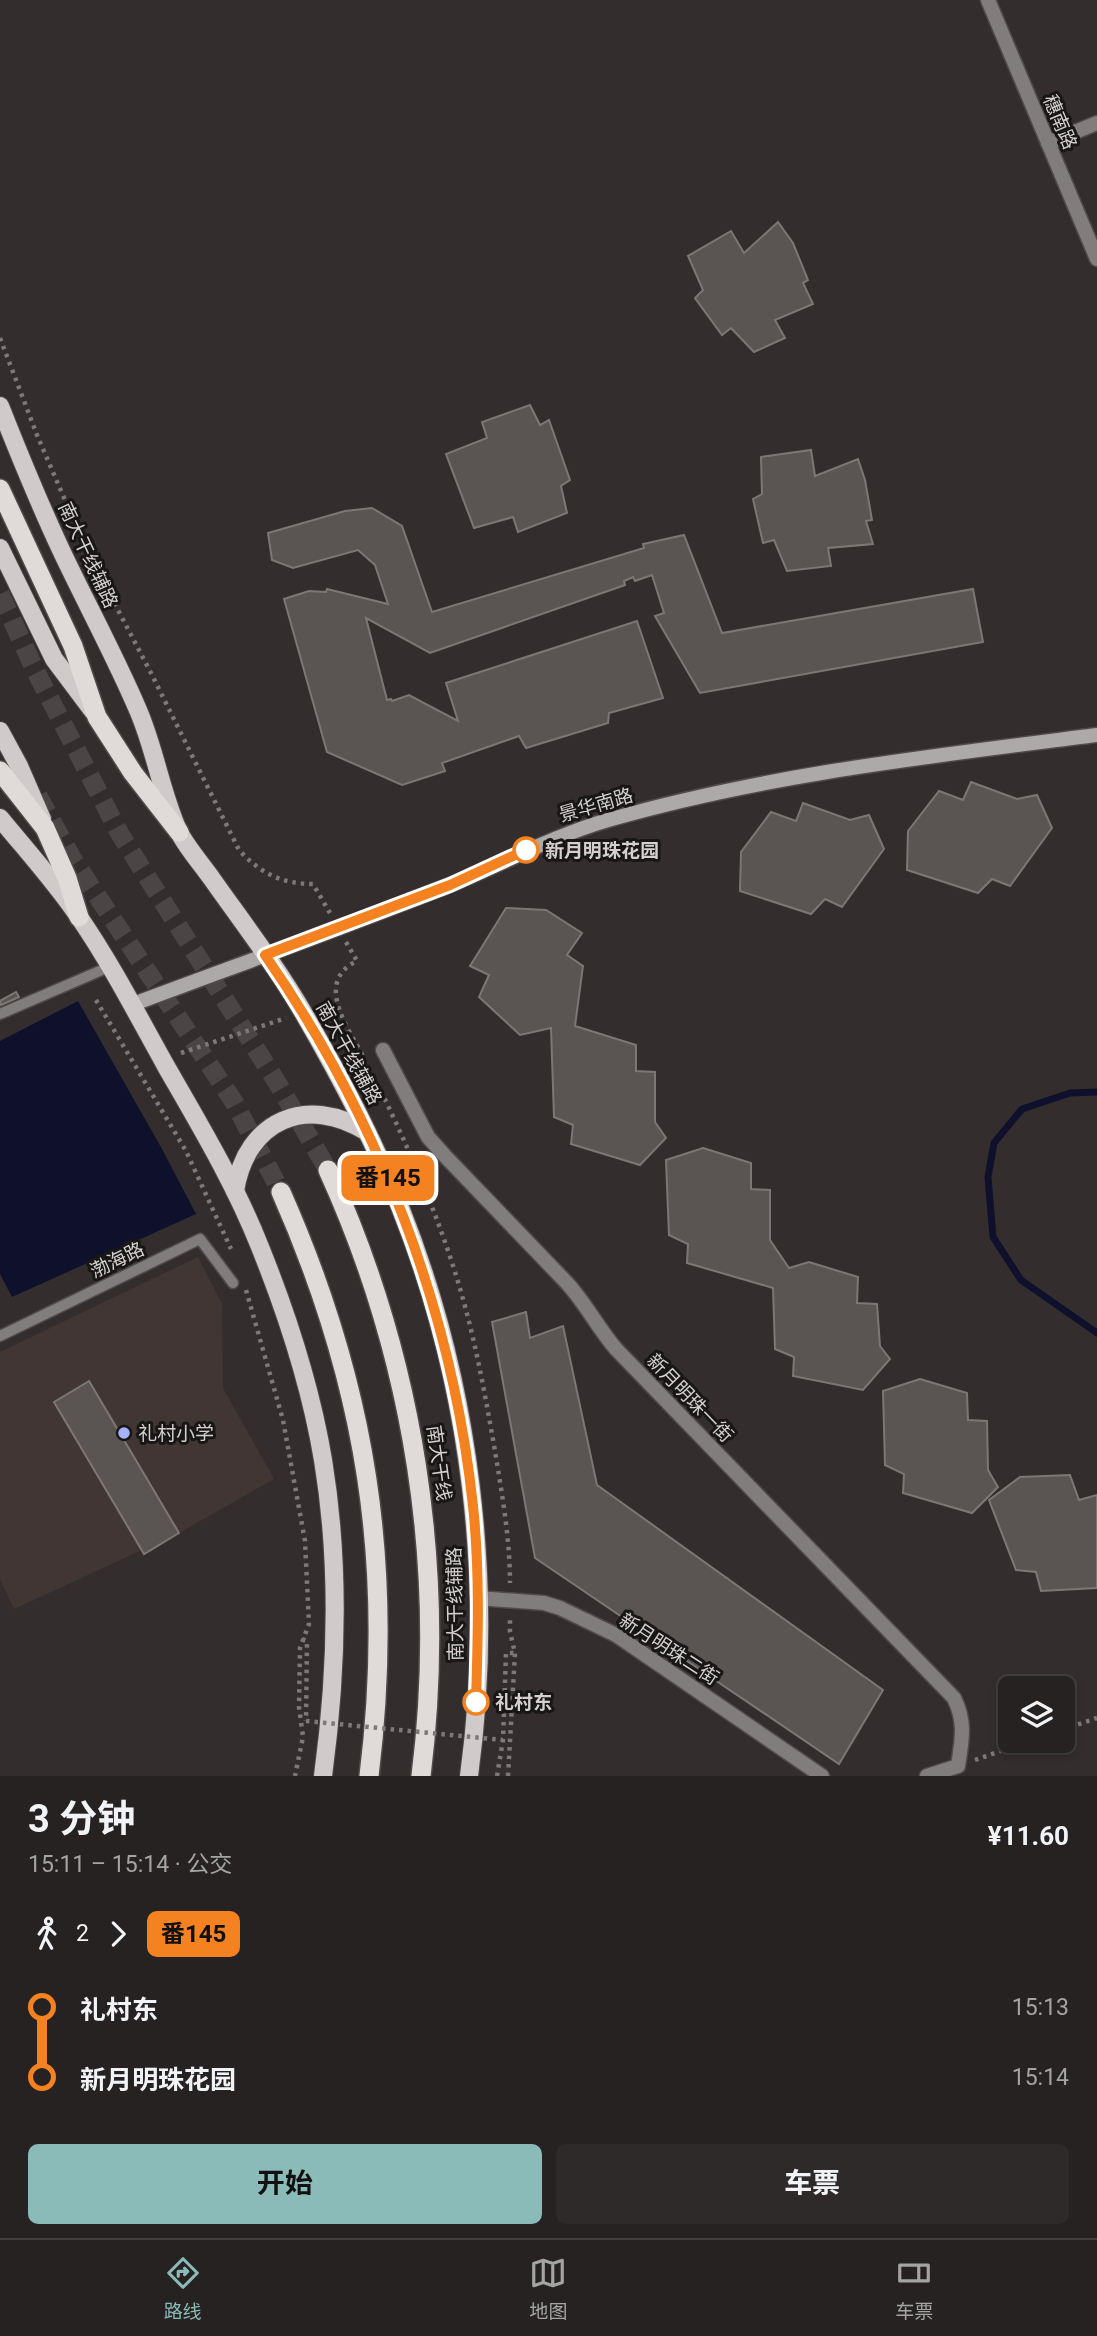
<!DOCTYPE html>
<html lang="zh">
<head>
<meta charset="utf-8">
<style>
	:root { --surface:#262222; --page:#2e2a2a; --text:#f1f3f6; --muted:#a4a4a5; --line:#423f40; --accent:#8bbbb9 }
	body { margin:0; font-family:Roboto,"Noto Sans SC",sans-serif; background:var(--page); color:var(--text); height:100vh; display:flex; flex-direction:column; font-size:26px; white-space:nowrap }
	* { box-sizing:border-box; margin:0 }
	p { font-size:23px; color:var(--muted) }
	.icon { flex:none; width:38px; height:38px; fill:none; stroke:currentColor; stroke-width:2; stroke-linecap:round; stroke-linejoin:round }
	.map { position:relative; height:1776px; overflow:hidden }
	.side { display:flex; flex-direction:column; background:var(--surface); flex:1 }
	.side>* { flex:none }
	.badge { padding:0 14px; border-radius:10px; font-size:24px; line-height:46px }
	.fabs { position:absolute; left:998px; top:1676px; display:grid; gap:14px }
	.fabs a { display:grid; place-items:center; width:77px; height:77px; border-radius:10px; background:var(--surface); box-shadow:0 4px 10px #0003,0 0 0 2px var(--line); font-size:35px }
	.map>.badge { position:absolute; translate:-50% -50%; box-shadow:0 0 0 4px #fff }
	.legs { display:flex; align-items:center; gap:10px; height:77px; padding:0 28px; font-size:23px }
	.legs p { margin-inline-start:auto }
	.overview { display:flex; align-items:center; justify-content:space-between; height:119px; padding:0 28px }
	h1 { font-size:38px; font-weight:700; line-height:52px }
	.action { display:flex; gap:14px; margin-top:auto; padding:14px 28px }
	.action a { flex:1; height:80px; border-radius:10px; background:var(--accent); color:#111; font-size:28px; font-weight:700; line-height:80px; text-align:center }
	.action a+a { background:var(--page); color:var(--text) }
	ul { padding:0 28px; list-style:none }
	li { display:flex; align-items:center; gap:24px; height:70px; font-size:26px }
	li i { display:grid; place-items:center; width:10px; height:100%; margin:0 9px; background:currentColor }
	li i::after { content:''; width:18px; height:18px; margin:-9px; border:5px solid; border-radius:50%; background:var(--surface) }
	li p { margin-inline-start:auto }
	li:first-child i { background:linear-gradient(#0000 50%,currentColor 0) }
	li:last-child i { background:linear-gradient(currentColor 50%,#0000 0) }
	.menu { display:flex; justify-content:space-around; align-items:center; height:98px; border-top:2px solid var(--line); background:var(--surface); font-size:19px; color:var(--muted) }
	.menu a { display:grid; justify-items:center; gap:4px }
	.menu .active { color:var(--accent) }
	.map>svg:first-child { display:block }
	.built { fill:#413633 }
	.water { fill:#0f102c }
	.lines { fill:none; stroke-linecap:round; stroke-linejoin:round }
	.stream { stroke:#0f102c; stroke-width:7 }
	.building { fill:#5a5553; stroke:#7c7775; stroke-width:2 }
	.trunk-tunnel { stroke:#4b4645; stroke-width:19; stroke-dasharray:19 10; stroke-linecap:butt }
	.service-casing { stroke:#504b4a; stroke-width:13 }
	.minor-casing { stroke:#504b4a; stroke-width:17 }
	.secondary-casing { stroke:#504b4a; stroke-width:17 }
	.primary-casing { stroke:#504b4a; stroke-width:20 }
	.trunk-casing { stroke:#504b4a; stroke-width:22 }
	.path { stroke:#7d7978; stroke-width:4.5; stroke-dasharray:3.5 5; stroke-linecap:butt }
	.service { stroke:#807d7c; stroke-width:10 }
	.minor { stroke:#807d7c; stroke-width:14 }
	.secondary { stroke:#ada9a8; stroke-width:14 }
	.primary { stroke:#d0cbca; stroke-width:18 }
	.trunk { stroke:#e0dad9; stroke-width:19 }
	.path-bridge { stroke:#7d7978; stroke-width:4.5; stroke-dasharray:3.5 5; stroke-linecap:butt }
	.line-1-casing { stroke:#fff; stroke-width:16 }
	.line-1 { stroke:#f58220; stroke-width:10 }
	.stop-1-dot { fill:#fff; stroke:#f58220; stroke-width:3.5 }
	.poi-dot { fill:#a7b1fc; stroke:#191716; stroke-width:2.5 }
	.labels { text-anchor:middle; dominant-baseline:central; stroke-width:6; stroke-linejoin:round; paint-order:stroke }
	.street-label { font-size:19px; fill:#d3d0cf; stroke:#191716 }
	.stop-label { font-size:19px; font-weight:bold; fill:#d3d0cf; stroke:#191716; text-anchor:start }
	.poi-label { font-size:19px; fill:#d3d0cf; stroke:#191716; text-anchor:start }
</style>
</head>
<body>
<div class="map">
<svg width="1097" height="1776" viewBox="0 0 1097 1776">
	<rect width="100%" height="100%" fill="#332e2d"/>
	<polygon class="built" points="198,1257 222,1304 223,1388 274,1479 179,1533 14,1609 0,1579 0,1352"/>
	<polygon class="water" points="78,1001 162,1149 196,1214 12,1297 0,1274 0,1041"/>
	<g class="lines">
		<polyline class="stream" points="1097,1092 1070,1093 1022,1109 994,1143 988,1177 993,1237 1021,1280 1097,1333"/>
	</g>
	<g class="building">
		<polygon points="778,222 793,243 808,280 803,283 813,304 775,320 785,338 754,352 731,328 722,335 695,298 703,290 688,256 731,231 744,253"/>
		<polygon points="530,405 540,425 549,420 570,480 561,486 567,513 518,532 513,517 474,528 446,454 487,438 482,422"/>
		<polygon points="811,450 815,476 858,459 865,480 872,520 866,521 873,544 828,548 831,566 787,571 774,540 763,543 753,499 762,494 761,457"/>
		<polygon points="372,508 402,526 432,612 644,548 643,544 684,535 722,633 973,589 983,642 700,693 655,616 664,613 652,575 635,581 633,577 624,581 625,585 430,653 366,618 387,700 391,699 392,701 409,695 458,721 446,683 637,621 663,698 609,713 608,723 526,748 519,736 442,763 445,771 402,785 327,752 284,599 309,591 326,592 327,589 388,604 375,565 358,550 293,568 272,560 268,533 345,511"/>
		<polygon points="971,782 1017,799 1037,795 1052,828 1010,886 992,879 978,893 907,870 908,831 939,791 963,800"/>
		<polygon points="803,803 850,820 869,815 884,849 842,907 825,899 811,914 740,891 741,852 771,812 796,821"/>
		<polygon points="506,908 546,910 582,933 567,955 583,966 575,1026 636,1045 636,1071 655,1072 655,1122 666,1138 640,1165 571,1144 573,1125 554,1117 551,1028 520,1035 479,997 489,975 470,966"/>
		<polygon points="16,992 19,997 1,1005 0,1001"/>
		<polygon points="703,1148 751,1163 751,1189 770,1190 770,1240 789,1268 809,1262 858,1277 857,1303 877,1304 880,1346 890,1359 863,1390 793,1376 794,1357 775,1349 773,1288 687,1263 688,1244 669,1235 666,1160"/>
		<polygon points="526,1312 530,1338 563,1326 597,1485 883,1690 839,1764 535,1558 492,1322"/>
		<polygon points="920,1379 967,1393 968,1420 987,1421 988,1470 998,1487 972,1513 903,1493 904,1474 885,1465 883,1391"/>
		<polygon points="89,1381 179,1533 144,1554 54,1402"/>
		<polygon points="1070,1475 1079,1500 1097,1495 1097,1588 1041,1591 1036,1572 1016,1570 989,1500 1020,1477"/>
	</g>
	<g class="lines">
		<g class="trunk-tunnel">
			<polyline points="0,594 36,672 120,834 278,1084 328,1170"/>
			<polyline points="38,796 72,858 234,1102 281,1192"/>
		</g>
		<defs>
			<g id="service">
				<polyline points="0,1014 109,967"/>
				<polyline points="0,1336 200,1239 233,1283"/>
			</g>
			<g id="minor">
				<polyline points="988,0 1097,259"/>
				<polyline points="1048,143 1097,123"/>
				<path d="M383,1050l45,87 17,19 122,127c19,21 31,45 49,66l338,349c12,24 8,42 4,68l-31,10"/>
				<polyline points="478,1598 544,1603 560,1608 616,1635 822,1776"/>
			</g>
			<path id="secondary" d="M131,1005c104,-39 208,-76 311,-117 57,-22 108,-51 166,-68 160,-46 325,-64 489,-85"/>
			<g id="primary">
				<path d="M0,406c19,48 39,97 61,144 25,53 54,106 77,160 17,39 23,82 40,120 8,17 23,33 34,49 31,44 65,88 92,135 36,62 70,126 96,193 71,178 95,379 69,569"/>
				<polyline points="0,548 54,659 93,711"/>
				<polyline points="0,731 19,766 42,819"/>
				<path d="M0,818c27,33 56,65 79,99 33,48 60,101 88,151 34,59 68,116 93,179 27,67 51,141 63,213 17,103 14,212 0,316"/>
				<path d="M235,1191c11,-71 72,-97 132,-59"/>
			</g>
			<g id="trunk">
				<polyline points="0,489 73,646 97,717 133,773 179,832"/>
				<polyline points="0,771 45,828 67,878 79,917"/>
				<path d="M328,1170c86,189 119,399 93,606"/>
				<path d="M281,1192c85,192 114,374 88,584"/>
			</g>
		</defs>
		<use href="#service" class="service-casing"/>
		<use href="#minor" class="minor-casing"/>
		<use href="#secondary" class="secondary-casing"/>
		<use href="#primary" class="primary-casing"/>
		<use href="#trunk" class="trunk-casing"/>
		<g class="path">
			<path d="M0,338l37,97 49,114 65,124 88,177c21,23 43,34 74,34l17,29"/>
			<path d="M346,942l11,19c-44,21 -8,68 7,97"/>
			<polyline points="96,1000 186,1151 231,1249"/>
			<polyline points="321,1006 336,1001"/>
			<polyline points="181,1053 286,1018"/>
			<path d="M381,1091c32,67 62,136 82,208 14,50 23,101 32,152 7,43 15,88 15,132"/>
			<polyline points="246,1290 283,1420 305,1541 309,1624 300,1648 299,1707 303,1737 295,1776"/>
			<polyline points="302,1639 307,1641 306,1721"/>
			<polyline points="1062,1730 1097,1718"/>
			<polyline points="975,1760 1029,1741"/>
			<polyline points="497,1776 503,1740 506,1653 515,1653"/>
			<polyline points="508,1776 515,1653 510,1632 510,1617"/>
		</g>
		<use href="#service" class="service"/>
		<use href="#minor" class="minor"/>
		<use href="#secondary" class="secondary"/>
		<use href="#primary" class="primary"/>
		<use href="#trunk" class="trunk"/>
		<polyline class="path-bridge" points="306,1721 503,1740"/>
	</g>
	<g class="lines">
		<defs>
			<path id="line-1" d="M476,1702c2,-65 4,-130 -3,-196 -21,-198 -95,-388 -208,-551l185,-70 76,-35"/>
		</defs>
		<use href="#line-1" class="line-1-casing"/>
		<use href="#line-1" class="line-1"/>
	</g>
	<g class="stop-1-dot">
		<circle cx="526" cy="850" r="12"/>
		<circle cx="476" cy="1702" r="12"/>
	</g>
	<circle class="poi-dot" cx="124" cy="1433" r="7"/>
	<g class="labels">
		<g class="street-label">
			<text transform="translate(1060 122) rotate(67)">穗南路</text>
			<text transform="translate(88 555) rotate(65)">南大干线辅路</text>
			<text transform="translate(596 805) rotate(-16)">景华南路</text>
			<text transform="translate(349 1053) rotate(61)">南大干线辅路</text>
			<text transform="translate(117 1260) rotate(-26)">渤海路</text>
			<text transform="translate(690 1398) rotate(46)">新月明珠一街</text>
			<text transform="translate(439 1463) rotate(82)">南大干线</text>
			<text transform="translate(455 1604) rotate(-91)">南大干线辅路</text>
			<text transform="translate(669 1649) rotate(33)">新月明珠二街</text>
		</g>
		<g class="stop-label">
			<text x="545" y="850">新月明珠花园</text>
			<text x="495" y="1702">礼村东</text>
		</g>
		<g class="poi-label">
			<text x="138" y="1433">礼村小学</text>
		</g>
	</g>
</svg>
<div class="fabs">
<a><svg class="icon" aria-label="layers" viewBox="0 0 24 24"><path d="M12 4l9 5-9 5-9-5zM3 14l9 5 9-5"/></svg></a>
</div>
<b class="badge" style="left:388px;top:1178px;background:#f58220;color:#111">番145</b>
</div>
<section class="side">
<div class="overview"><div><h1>3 分钟</h1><p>15:11 – 15:14 · 公交</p></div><b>¥11.60</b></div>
<div class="legs"><svg class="icon" aria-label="walk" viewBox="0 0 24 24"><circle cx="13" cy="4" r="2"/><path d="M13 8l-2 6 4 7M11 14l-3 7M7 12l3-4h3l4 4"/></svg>2<svg class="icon" aria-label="forward" viewBox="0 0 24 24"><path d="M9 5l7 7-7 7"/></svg><b class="badge" style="background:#f58220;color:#111">番145</b></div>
<ul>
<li><i style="color:#f58220"></i><b>礼村东</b><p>15:13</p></li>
<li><i style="color:#f58220"></i><b>新月明珠花园</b><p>15:14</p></li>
</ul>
<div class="action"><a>开始</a><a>车票</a></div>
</section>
<nav class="menu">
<a class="active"><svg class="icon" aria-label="directions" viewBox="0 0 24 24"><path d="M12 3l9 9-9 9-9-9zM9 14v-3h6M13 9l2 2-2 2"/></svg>路线</a>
<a><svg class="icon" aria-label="map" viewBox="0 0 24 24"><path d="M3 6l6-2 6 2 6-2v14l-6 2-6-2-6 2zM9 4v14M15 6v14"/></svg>地图</a>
<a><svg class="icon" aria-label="tickets" viewBox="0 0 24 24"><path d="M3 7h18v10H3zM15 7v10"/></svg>车票</a>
</nav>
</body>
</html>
